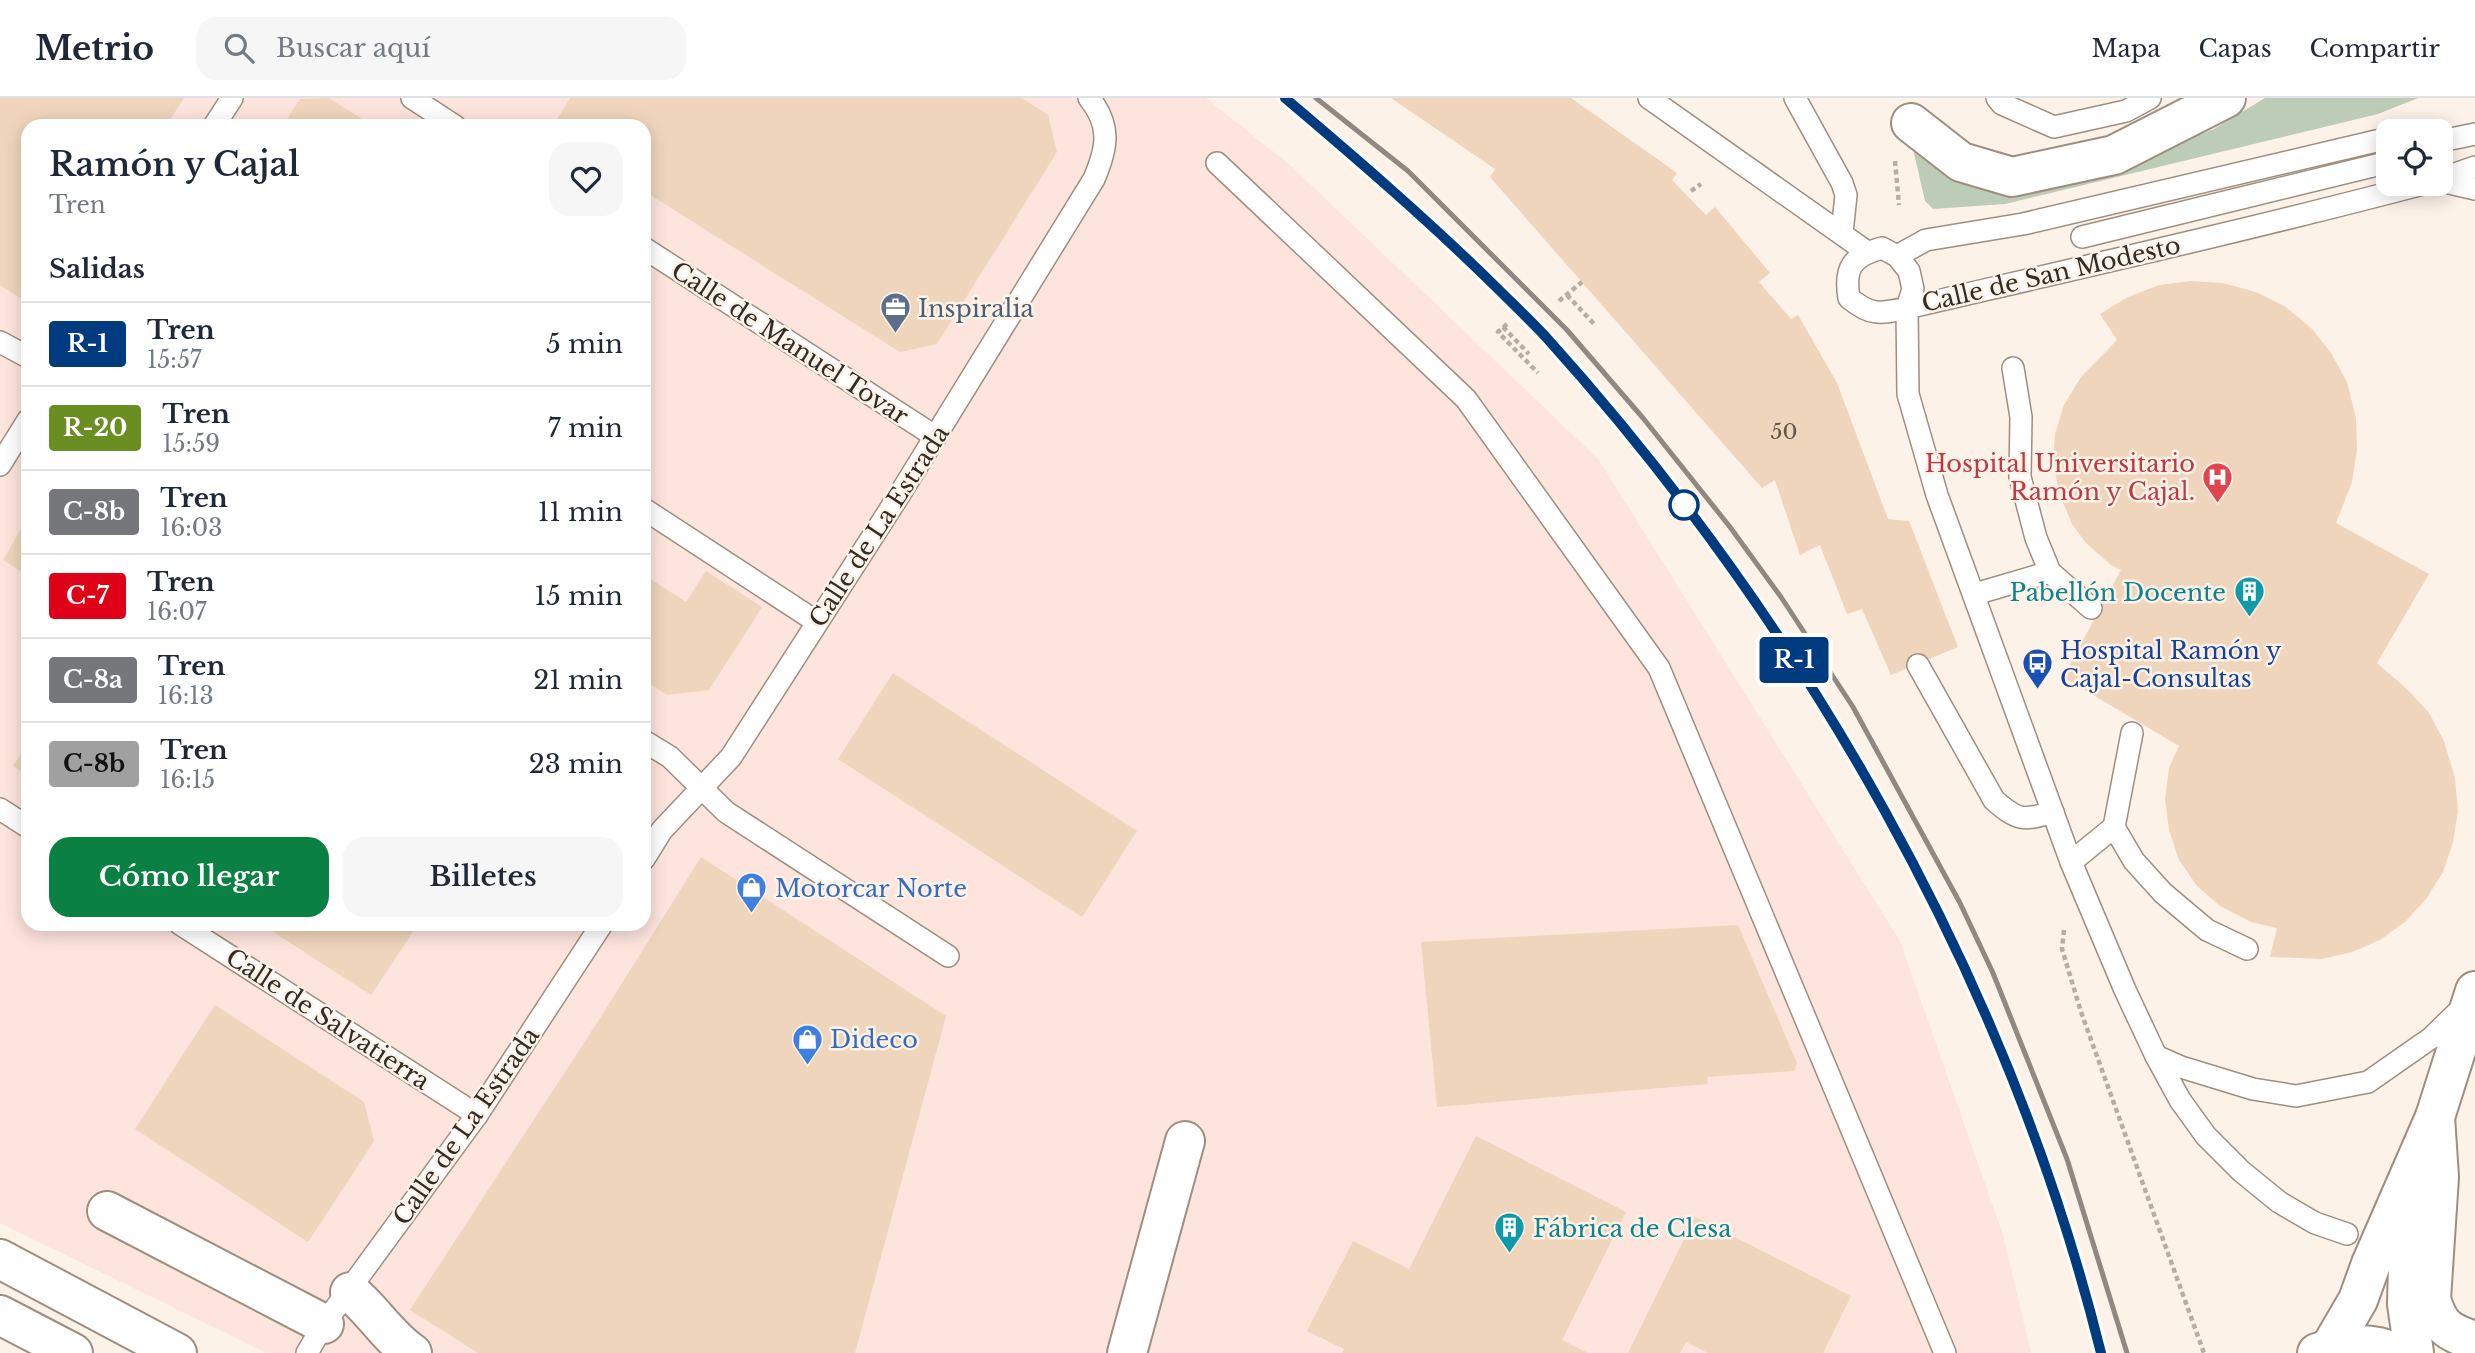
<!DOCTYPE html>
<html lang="es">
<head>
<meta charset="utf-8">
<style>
	:root { --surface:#fff; --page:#f6f6f7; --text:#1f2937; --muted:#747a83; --line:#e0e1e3; --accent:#0b8043 }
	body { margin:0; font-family:"Libre Baskerville",serif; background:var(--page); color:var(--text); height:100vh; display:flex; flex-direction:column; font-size:26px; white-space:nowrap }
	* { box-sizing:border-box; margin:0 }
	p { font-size:23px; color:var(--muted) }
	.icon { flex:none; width:38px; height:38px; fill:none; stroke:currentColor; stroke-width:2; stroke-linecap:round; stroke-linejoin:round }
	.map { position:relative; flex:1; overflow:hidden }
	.sheet { position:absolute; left:21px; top:21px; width:630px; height:812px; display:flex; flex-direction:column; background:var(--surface); border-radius:21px; box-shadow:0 4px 18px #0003 }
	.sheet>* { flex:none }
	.badge { padding:0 14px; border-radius:5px; font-size:24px; line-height:46px }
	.fabs { position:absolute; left:2376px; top:21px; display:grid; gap:14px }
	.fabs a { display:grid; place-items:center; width:77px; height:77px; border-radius:14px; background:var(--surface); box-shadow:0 4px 18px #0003; font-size:35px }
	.map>.badge { position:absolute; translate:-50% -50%; box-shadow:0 0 0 4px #fff }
	h2 { padding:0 28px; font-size:26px; line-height:63px }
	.round { display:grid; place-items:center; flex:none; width:74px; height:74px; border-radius:21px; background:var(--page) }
	.summary { display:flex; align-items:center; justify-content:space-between; height:119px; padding:0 28px }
	h1 { font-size:33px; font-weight:600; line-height:52px }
	.button { display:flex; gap:14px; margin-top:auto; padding:14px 28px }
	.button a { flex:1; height:80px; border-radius:21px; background:var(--accent); color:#fff; font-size:28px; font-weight:600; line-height:80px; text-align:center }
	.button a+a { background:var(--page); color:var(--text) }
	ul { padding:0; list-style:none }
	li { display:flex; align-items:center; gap:21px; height:84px; padding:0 28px; border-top:2px solid var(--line) }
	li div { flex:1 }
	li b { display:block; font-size:26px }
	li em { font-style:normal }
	li .badge { min-width:77px; font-weight:700; text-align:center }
	header { display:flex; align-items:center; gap:42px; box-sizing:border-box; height:98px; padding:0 35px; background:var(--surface); border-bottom:2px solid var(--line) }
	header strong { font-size:33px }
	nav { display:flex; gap:38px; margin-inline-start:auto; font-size:24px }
	.search { width:490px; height:63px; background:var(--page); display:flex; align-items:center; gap:18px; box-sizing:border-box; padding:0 24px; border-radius:21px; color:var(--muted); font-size:26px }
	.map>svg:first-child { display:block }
	.industrial { fill:#fde4dc; fill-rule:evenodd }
	.green { fill:#bcccb6 }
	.building { fill:#efd5bc }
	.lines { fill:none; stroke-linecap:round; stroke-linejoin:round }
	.lane-casing { stroke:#9e8e7f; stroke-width:24 }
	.street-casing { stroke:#9e8e7f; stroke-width:42 }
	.secondary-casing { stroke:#9e8e7f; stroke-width:42 }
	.highway-casing { stroke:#9e8e7f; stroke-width:42 }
	.path { stroke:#b6ada4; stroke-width:4.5; stroke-dasharray:5 3.5; stroke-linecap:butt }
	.lane { stroke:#fff; stroke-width:21 }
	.street { stroke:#fff; stroke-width:38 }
	.secondary { stroke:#fff; stroke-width:38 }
	.highway { stroke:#fff; stroke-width:38 }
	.rail { stroke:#908881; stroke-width:5 }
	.line-casing { stroke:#fff; stroke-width:16 }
	.line { stroke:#003b80; stroke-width:10 }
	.stop-dot { fill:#fff; stroke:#003b80; stroke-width:3.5 }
	.labels { text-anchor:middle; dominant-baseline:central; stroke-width:5; stroke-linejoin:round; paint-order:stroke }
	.number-label { font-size:21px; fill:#61564c }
	.street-label { font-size:24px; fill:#322c26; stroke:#fcf2e8 }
	.service-label { font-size:24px; fill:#4e5e75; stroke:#fcf2e8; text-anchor:start }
	.health-label { font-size:24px; fill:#be3a42; stroke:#fcf2e8; text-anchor:end }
	.culture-label { font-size:24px; fill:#0d838f; stroke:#fcf2e8; text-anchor:end }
	.transit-label { font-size:24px; fill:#164399; stroke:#fcf2e8; text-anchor:start }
	.shop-label { font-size:24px; fill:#366cbe; stroke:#fcf2e8; text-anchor:start }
</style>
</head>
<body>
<header>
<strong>Metrio</strong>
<div class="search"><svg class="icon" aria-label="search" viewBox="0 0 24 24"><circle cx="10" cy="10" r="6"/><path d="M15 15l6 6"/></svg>Buscar aquí</div>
<nav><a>Mapa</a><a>Capas</a><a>Compartir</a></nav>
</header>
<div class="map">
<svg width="2475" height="1255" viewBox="0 0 2475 1255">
	<rect width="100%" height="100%" fill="#fcf2e8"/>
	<path class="industrial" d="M0,0h1206l84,67 308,294 302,482 103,294 28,118h-1764l-267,-130zM28,28h616v798h-616z"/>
	<polygon class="green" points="2265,0 2418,0 2378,16 2005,106 1933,111 1925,103 1913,51 1964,82 2014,92 2070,87 2214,31"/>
	<g class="building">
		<polygon points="0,0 184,0 166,28 28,28 28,200 22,201 0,187"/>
		<polygon points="329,0 373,28 283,28 300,1"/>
		<polygon points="570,0 1022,0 1048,17 1057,54 937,246 900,254 644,93 644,28 553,28"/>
		<polygon points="1391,0 1571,0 1677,75 1672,82 1706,117 1715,109 1770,175 1759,184 1791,221 1798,217 1837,285 1888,421 1909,423 1958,549 1891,577 1862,511 1847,516 1820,447 1800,457 1775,382 1762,390 1490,79 1495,71"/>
		<polygon points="2191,183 2223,185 2256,194 2286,209 2312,231 2331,255 2347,284 2356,320 2357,352 2352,384 2336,425 2429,476 2377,565 2408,592 2429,615 2444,643 2455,680 2458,713 2453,744 2443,774 2426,801 2406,823 2380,842 2352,854 2322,861 2270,859 2277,830 2251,824 2220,808 2197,788 2179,762 2169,732 2165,700 2169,670 2179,648 2063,579 2121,472 2111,467 2086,445 2072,426 2059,395 2053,363 2055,336 2064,307 2081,279 2117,242 2100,216 2128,199 2159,187"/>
		<polygon points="28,419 28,478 3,462"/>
		<polygon points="706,473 762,509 709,592 667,597 644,582 644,477 686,504"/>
		<polygon points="893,575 1137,733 1082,819 838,661"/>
		<polygon points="28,645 28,678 13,668"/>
		<polygon points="701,759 946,918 855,1255 478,1255 410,1212 602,917"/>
		<polygon points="261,826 418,826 371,897"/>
		<polygon points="1738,827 1797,965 1794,973 1707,979 1708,986 1437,1009 1421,844"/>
		<polygon points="215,907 364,1004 374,1043 308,1144 135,1031"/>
		<polygon points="1476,1038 1626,1114 1562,1242 1588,1255 1342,1255 1344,1251 1307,1233 1353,1143 1409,1171"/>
		<polygon points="1695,1119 1851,1198 1823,1255 1708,1255 1686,1244 1680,1255 1628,1255"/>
	</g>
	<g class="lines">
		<defs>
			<g id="lane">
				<polyline points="412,0 455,28"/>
				<polyline points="1649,0 1867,154"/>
				<polyline points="1795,0 1842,85 1846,97 1842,135"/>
				<polyline points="1997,0 2002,6 2054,29 2126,13 2150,0"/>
				<polyline points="214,28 232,0"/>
				<polyline points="2441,43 2475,36"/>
				<polyline points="1217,65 1466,301 1659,570 1945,1255"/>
				<polyline points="2441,81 2475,69"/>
				<polyline points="2441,83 2475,91"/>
				<polyline points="2082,139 2389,64"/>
				<polyline points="644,150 936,339"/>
				<polyline points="1897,158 1926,142 2023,126 2389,40"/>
				<polyline points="0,244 28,259"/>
				<polyline points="2013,270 2021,319 2020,379 2036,440 2050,474 2091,510"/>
				<polyline points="0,367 28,322"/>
				<polyline points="644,411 817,524"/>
				<polyline points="1975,496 2050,474"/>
				<path d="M1918,567l76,135c24,21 29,21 59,12"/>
				<polyline points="644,643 670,659 726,714 948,858"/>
				<polyline points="0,711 28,729"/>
				<polyline points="2114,729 2134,763 2163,795 2207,832 2247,851"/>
				<path d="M644,761l18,-29 69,-73 167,-260 196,-318c13,-31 18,-53 -5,-81"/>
				<polyline points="2071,764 2114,729 2132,635"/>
				<polyline points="180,826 477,1017"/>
				<polyline points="2156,958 2181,969 2253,991 2296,998 2368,984 2431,940 2463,909"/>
				<path d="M2347,1136l-32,-11 -36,-21 -38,-31 -35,-35 -26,-36 -24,-44 -31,-66 -54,-128 -134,-367 -29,-101 -1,-86 6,-19 -4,-18 -12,-15 -15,-8c-30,8 -38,20 -33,50 22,18 30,16 58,10 172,-40 345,-79 516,-124"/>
				<polyline points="307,1255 324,1226 477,1017 602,826"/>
			</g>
			<g id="street">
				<polyline points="1911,25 1961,64 2012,79 2114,57 2226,0"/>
				<polyline points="107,1113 324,1226"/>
				<path d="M350,1194c23,18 37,44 62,61"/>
				<polyline points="2330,1250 2358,1202 2371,1166 2435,1019 2475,893"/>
				<polyline points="1127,1255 1185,1043"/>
				<path d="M2317,1255c23,-9 55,-12 78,0"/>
				<polyline points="2414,1255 2407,1206 2408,1168 2427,1078"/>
			</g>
			<g id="secondary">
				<polyline points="0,1161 177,1255"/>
				<polyline points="0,1217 73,1255"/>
			</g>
			<path id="highway" d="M2435,1019l4,60 -8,122c8,28 17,33 44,42"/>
		</defs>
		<use href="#lane" class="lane-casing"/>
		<use href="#street" class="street-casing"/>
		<use href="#secondary" class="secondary-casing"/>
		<use href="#highway" class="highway-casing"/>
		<g class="path">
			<polyline points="1895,63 1899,107"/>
			<polyline points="1691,93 1701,86"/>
			<polyline points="1567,197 1595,227"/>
			<polyline points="1559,203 1582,184"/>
			<polyline points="1507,226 1498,234 1538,275"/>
			<polyline points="1503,229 1529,256"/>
			<polyline points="2064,832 2062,851 2081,914 2204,1255"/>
		</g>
		<use href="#lane" class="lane"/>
		<use href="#street" class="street"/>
		<use href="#secondary" class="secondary"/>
		<use href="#highway" class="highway"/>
		<g class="rail">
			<path d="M1285,0c89,75 181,151 259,238 259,286 464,641 557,1017"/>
			<polyline points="1316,0 1408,73 1567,232 1643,320 1730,429 1781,499 1853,609 1960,805 1993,875 2067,1061 2127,1255"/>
		</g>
	</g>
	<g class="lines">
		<defs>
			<path id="line" d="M1285,0c72,61 144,123 211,189 16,16 33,32 49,49 258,286 463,642 556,1017"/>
		</defs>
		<use href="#line" class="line-casing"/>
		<use href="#line" class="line"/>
	</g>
	<defs>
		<symbol id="office-pin" viewBox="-11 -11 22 30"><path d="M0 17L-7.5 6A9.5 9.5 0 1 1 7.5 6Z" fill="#5c6f8a" stroke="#fcf2e8"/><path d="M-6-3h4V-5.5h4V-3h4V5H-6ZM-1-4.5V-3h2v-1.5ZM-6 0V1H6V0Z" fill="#fff"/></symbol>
		<symbol id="hospital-pin" viewBox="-11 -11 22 30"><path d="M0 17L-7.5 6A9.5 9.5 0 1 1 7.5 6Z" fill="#e0444e" stroke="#fcf2e8"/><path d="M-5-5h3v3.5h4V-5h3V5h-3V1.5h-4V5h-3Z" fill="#fff"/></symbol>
		<symbol id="building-pin" viewBox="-11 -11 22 30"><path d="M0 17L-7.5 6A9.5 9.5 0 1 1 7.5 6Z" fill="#0f9aa8" stroke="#fcf2e8"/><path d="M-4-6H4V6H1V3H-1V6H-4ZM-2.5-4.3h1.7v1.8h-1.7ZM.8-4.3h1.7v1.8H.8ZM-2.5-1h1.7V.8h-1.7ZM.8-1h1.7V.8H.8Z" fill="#fff"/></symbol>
		<symbol id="bus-pin" viewBox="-11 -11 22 30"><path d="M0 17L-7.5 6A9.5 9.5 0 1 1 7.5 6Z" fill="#1a4fb4" stroke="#fcf2e8"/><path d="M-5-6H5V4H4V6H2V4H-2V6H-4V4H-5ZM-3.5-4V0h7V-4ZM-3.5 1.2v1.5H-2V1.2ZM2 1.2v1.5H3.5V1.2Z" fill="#fff"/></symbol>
		<symbol id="shop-pin" viewBox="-11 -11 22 30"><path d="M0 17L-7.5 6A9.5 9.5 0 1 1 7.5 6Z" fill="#3f7fe0" stroke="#fcf2e8"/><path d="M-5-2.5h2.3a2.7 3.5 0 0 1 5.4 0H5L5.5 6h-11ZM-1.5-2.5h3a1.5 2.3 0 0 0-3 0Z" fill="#fff"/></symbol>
	</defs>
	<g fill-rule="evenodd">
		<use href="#office-pin" x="878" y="192" width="35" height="47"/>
		<use href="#hospital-pin" x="2200" y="362" width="35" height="47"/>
		<use href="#building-pin" x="2232" y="476" width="35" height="47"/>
		<use href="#bus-pin" x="2020" y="548" width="35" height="47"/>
		<use href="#shop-pin" x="734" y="772" width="35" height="47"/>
		<use href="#shop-pin" x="790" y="924" width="35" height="47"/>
		<use href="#building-pin" x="1492" y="1112" width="35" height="47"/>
	</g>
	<circle class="stop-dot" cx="1684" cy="407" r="14"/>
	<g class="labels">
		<g class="number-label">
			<text x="1784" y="334">50</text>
		</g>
		<g class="street-label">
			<text transform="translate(2051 176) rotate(-13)">Calle de San Modesto</text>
			<text transform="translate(790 245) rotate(33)">Calle de Manuel Tovar</text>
			<text transform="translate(879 428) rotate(-57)">Calle de La Estrada</text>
			<text transform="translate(328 921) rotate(33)">Calle de Salvatierra</text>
			<text transform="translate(466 1028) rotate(-55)">Calle de La Estrada</text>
		</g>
		<g class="service-label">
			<text x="918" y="210">Inspiralia</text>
		</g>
		<g class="health-label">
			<text x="2195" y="365">Hospital Universitario<tspan x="2195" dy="28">Ramón y Cajal.</tspan></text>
		</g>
		<g class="culture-label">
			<text x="2226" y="494">Pabellón Docente</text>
			<text x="1533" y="1130" text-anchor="start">Fábrica de Clesa</text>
		</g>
		<g class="transit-label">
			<text x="2060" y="552">Hospital Ramón y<tspan x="2060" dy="28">Cajal-Consultas</tspan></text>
		</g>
		<g class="shop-label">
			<text x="775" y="790">Motorcar Norte</text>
			<text x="830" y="941">Dideco</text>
		</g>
	</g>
</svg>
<div class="fabs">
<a><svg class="icon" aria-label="locate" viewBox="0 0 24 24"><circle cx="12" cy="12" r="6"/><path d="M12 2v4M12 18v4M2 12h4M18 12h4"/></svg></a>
</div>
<b class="badge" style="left:1794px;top:562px;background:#003b80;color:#fff">R-1</b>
<section class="sheet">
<div class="summary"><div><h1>Ramón y Cajal</h1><p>Tren</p></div><a class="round"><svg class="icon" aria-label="heart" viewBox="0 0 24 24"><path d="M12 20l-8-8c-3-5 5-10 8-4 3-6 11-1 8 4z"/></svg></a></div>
<h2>Salidas</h2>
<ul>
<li><span class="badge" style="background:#003b80;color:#fff">R-1</span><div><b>Tren</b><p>15:57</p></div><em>5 min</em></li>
<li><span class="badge" style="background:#6b8e23;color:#fff">R-20</span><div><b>Tren</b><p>15:59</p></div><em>7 min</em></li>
<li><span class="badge" style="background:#76777a;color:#fff">C-8b</span><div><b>Tren</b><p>16:03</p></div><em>11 min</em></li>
<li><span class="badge" style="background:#de0118;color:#fff">C-7</span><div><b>Tren</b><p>16:07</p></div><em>15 min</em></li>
<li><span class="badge" style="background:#76777a;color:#fff">C-8a</span><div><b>Tren</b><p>16:13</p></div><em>21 min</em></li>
<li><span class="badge" style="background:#a0a0a0;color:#111">C-8b</span><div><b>Tren</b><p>16:15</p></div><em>23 min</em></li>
</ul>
<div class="button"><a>Cómo llegar</a><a>Billetes</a></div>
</section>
</div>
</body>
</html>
